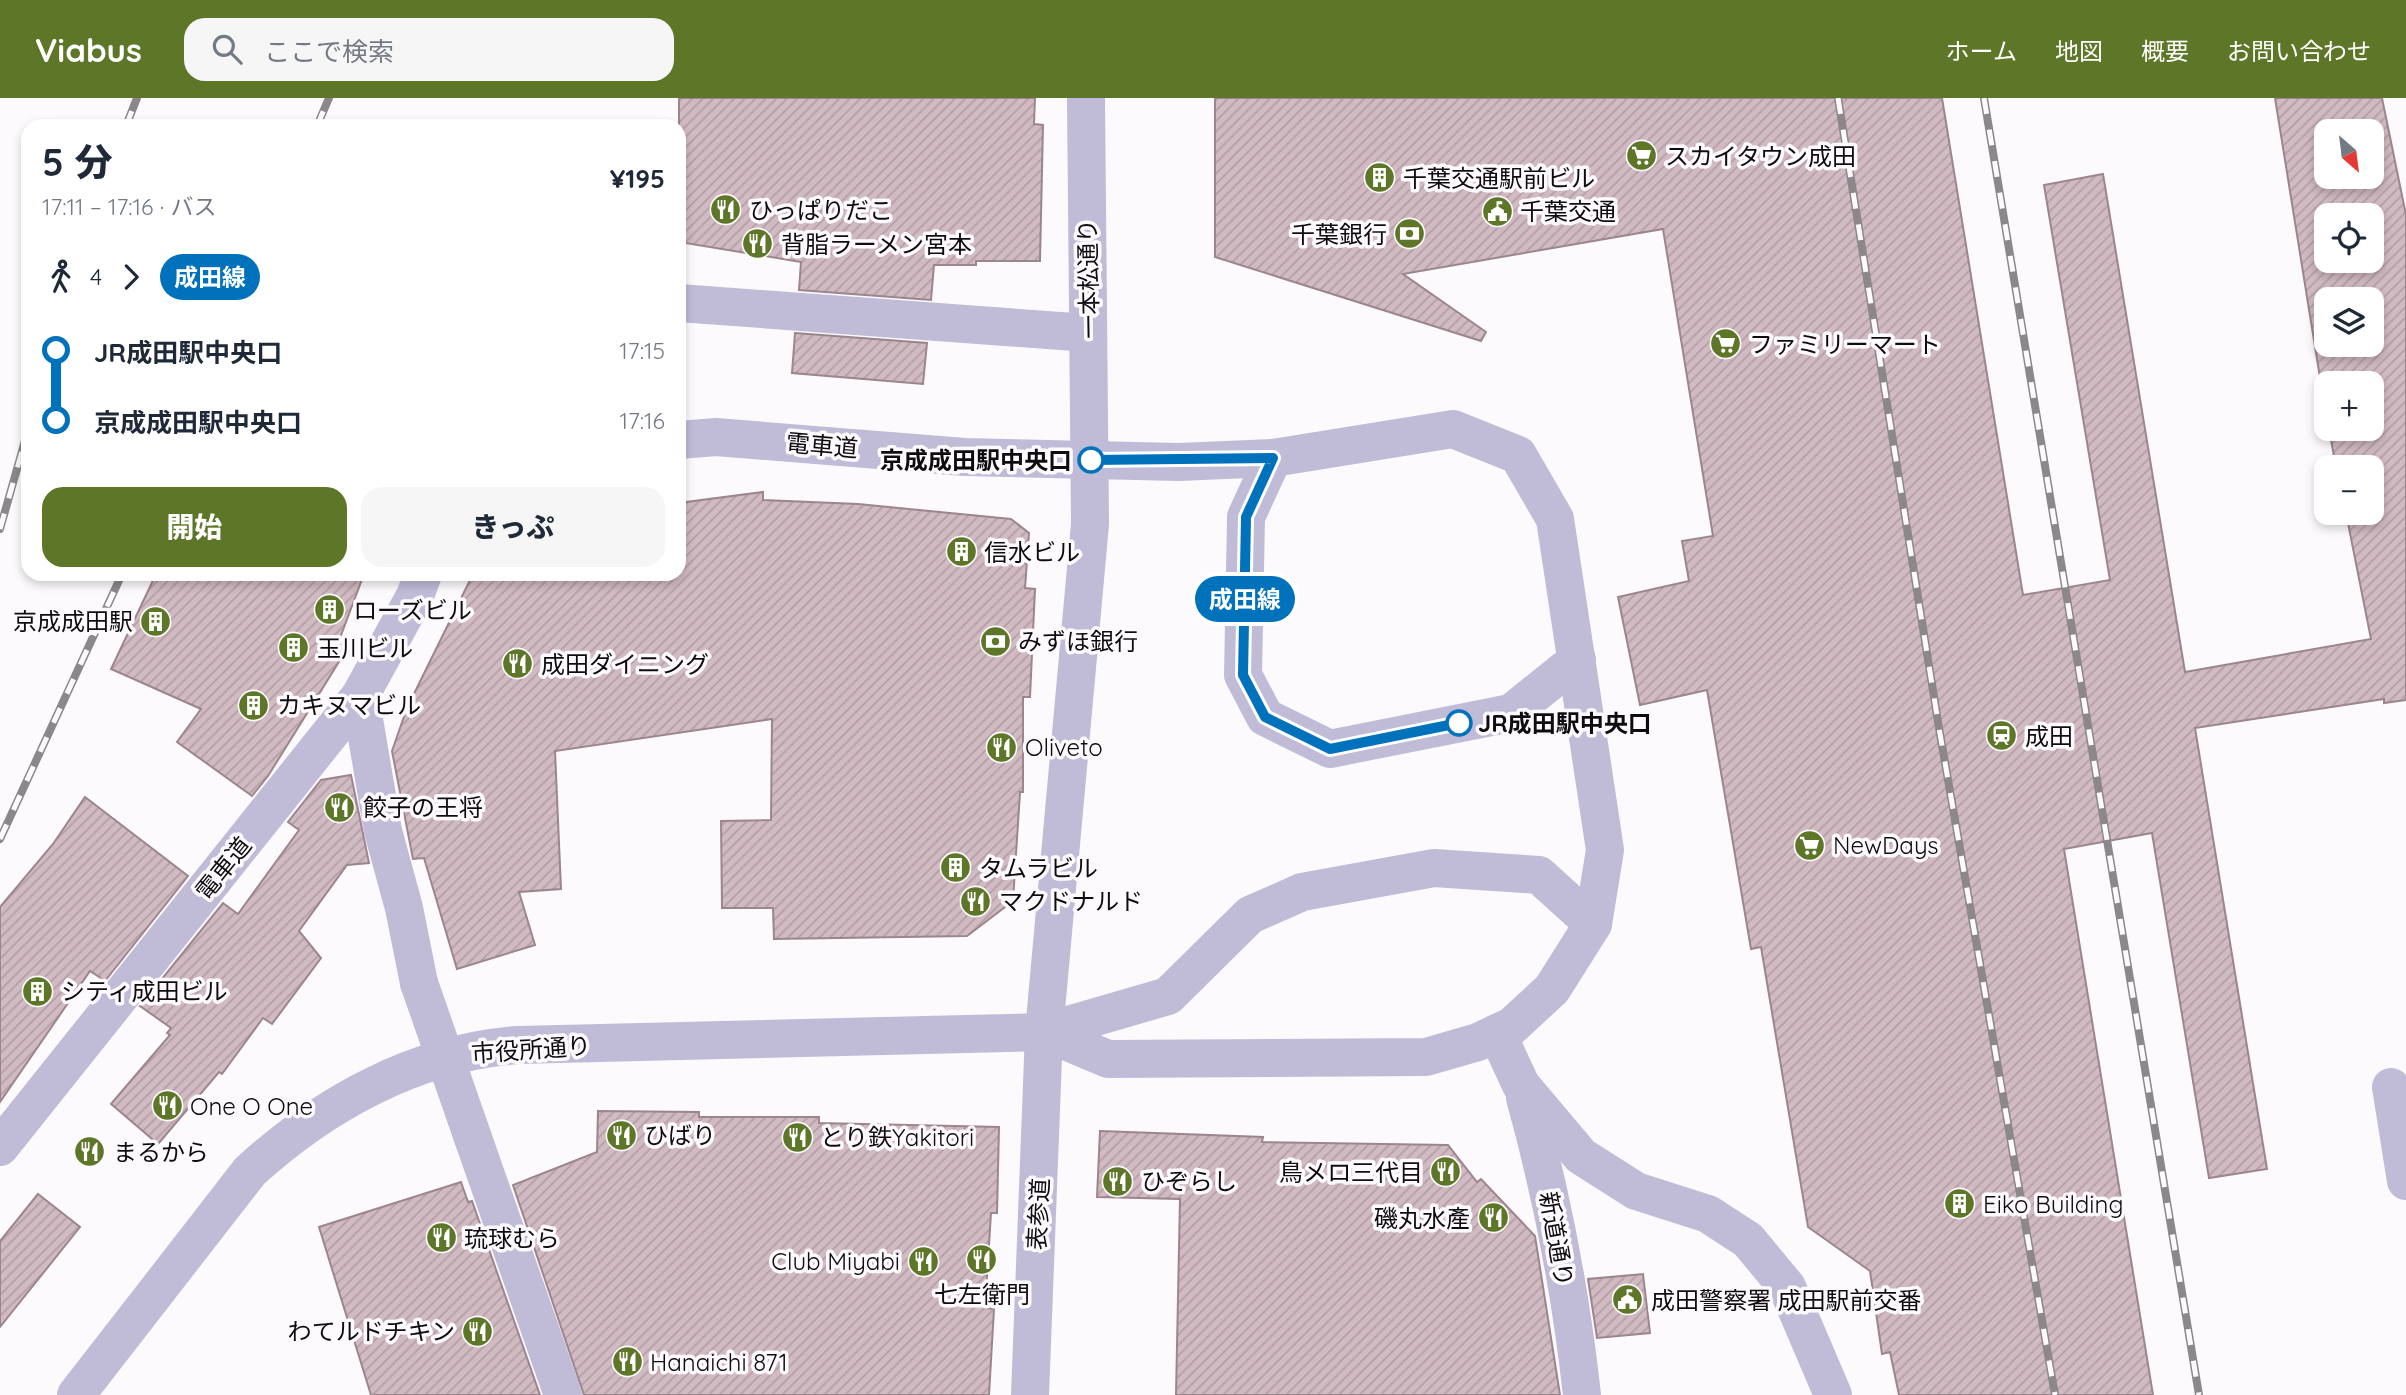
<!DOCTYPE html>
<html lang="ja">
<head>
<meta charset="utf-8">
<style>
	:root { --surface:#fff; --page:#f6f6f7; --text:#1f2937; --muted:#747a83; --accent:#5e7628 }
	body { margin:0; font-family:Quicksand,"Noto Sans JP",sans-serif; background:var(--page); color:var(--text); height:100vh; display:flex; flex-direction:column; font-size:26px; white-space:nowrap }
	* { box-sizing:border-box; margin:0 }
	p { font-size:23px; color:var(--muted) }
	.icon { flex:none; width:38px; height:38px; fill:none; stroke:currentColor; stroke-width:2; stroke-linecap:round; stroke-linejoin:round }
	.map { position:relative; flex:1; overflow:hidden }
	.side { position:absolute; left:21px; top:21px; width:665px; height:462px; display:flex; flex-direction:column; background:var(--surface); border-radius:21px; box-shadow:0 4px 10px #0003 }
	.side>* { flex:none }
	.badge { padding:0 14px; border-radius:23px; font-size:24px; line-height:46px }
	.needle { width:46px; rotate:152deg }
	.buttons { position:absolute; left:2314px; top:21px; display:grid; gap:14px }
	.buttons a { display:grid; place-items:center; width:70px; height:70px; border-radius:14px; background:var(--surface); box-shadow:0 4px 10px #0003; font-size:35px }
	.map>.badge { position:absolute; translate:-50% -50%; box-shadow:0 0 0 4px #fff }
	.legs { display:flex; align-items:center; gap:10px; height:77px; padding:0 21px; font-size:23px }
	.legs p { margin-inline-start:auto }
	.headline { display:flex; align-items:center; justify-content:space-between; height:119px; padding:0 21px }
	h1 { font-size:38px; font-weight:800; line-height:52px }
	.action { display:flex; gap:14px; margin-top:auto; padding:14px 21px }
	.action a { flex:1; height:80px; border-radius:21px; background:var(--accent); color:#fff; font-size:28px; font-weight:800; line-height:80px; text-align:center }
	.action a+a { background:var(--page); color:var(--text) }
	ul { padding:0 21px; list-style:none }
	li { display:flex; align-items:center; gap:24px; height:70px; font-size:26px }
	li i { display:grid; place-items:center; width:10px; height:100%; margin:0 9px; background:currentColor }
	li i::after { content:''; width:18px; height:18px; margin:-9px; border:5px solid; border-radius:50%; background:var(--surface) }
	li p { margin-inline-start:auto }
	li:first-child i { background:linear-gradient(#0000 50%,currentColor 0) }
	li:last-child i { background:linear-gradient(currentColor 50%,#0000 0) }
	header { display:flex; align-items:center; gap:42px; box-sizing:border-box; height:98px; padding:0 35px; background:var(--accent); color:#fff }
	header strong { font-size:33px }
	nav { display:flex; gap:38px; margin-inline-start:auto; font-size:24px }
	.search { width:490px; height:63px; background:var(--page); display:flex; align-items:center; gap:18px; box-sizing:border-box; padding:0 24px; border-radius:21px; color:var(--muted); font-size:26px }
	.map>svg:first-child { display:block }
	.building { fill:url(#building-hatch); stroke:#9c868d; stroke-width:2; fill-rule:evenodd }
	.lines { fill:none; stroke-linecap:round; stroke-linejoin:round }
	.minor { stroke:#c0bcd8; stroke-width:38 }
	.rail-casing { stroke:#8b878b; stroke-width:8 }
	.rail { stroke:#fdfafd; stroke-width:5; stroke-dasharray:16; stroke-linecap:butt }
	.minor-bridge { stroke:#c0bcd8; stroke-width:38 }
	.line-1-casing { stroke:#fff; stroke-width:16 }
	.line-1 { stroke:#0072bc; stroke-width:10 }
	.stop-1-dot { fill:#fff; stroke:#0072bc; stroke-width:3.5 }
	.labels { text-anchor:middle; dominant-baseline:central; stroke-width:7; stroke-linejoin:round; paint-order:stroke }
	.poi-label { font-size:24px; fill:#100b10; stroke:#fdfafd; text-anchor:start }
	.street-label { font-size:24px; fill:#100b10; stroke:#fdfafd }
	.stop-label { font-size:24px; font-weight:bold; fill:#100b10; stroke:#fdfafd; text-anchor:end }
</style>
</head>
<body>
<header>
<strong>Viabus</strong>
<div class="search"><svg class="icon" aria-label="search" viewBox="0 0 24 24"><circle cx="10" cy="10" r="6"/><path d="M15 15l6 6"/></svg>ここで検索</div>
<nav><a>ホーム</a><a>地図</a><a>概要</a><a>お問い合わせ</a></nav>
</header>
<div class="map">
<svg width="2406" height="1297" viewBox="0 0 2406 1297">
	<defs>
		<pattern id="building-hatch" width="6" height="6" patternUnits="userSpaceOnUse" patternTransform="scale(1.75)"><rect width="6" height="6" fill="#d1bac1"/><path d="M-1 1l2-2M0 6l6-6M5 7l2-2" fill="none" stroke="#b29fa5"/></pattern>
	</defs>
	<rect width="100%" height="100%" fill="#fdfafd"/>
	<g class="building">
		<polygon points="679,0 1035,0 1034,26 1043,27 1040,163 976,163 976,167 934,167 931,202 799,192 801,164 679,144"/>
		<path d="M1215,0h727l81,497 87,-15 -66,-395 59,-11 82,498 186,-33 -25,-126h25v-46h-35l-7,-38h42v-46h-45v32l-51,-317h107l24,117v485l-22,3v-4l-189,29 72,441 -58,9 -57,-345 -88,16 89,546h-254l-9,-43 -8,2 -12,-83 -62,-44 -47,-280 -10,2 -44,-259 -67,15 -22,-108 71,-16 -7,-40 31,-5 -50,-307 -260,45 83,58 -5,9 -266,-84zM2326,33h45v46h-45zM2326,117h45v46h-45zM2326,201h45v46h-45z"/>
		<polygon points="795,235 927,245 923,286 792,275"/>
		<polygon points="763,394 763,402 858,406 1011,421 1029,435 1025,490 1035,491 1030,599 1023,599 1023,694 1020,694 1013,803 967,838 774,841 773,810 722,810 721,723 771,722 772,621 555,653 561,791 519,794 535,847 457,871 424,760 413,761 392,653 407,610 473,476 679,476 679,405"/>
		<polygon points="156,476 364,476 340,540 350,546 268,678 252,698 177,644 201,611 111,571"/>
		<polygon points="351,677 369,765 347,767 299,833 321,860 272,926 263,920 222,976 219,974 158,1046 111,1006 170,937 167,935 171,930 140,908 223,805 238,816 299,732 288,724 321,682"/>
		<polygon points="85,699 188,778 105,883 90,873 0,1004 0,809 53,746"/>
		<polygon points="598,1013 699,1014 699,1019 819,1019 819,1025 999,1029 997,1115 991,1115 985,1210 994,1211 989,1297 584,1297 513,1087 597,1054"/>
		<polygon points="1100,1033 1263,1039 1262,1044 1448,1047 1477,1084 1481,1081 1535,1138 1560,1297 1176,1297 1180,1101 1097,1099"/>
		<polygon points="461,1084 468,1104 472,1103 540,1297 371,1297 319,1129"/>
		<polygon points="38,1096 80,1129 0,1229 0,1143"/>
		<polygon points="1643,1176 1650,1235 1597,1240 1588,1181"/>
	</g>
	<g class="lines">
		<g class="minor">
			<polyline points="679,205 1088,235"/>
			<polyline points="679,342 716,339 965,359 1179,364 1273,360 1453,331 1518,357 1555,421 1605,752 1593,826 1552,891 1512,928 1478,944 1426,959 1108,961 1044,934"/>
			<polyline points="1273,360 1246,419 1243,577 1265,619 1330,651 1511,615 1577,562"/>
			<polyline points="360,598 383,733 404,810 419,885"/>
			<polyline points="1497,935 1521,987 1581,1058 1636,1093 1708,1116 1748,1142 1787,1189 1833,1297"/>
			<polyline points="2391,989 2406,1083"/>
			<path d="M1525,1000c27,97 46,197 57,297"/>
			<polyline points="473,1040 563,1297"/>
			<polyline points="0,1049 360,598 415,498 423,476"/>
			<path d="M76,1297l174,-224c75,-68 166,-118 268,-126l526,-13 124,-36 82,-81 52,-23 132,-24 105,7 54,49"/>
			<polyline points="1030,1297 1044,934 1090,426 1086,0"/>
		</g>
		<defs>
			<g id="rail">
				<polyline points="1838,0 1939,630 2055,1297"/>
				<polyline points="1984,0 2199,1297"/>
				<polyline points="126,28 137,0"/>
				<polyline points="317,28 329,0"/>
				<polyline points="0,431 28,332"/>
				<polyline points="0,741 122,476"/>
			</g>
		</defs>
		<use href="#rail" class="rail-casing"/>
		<use href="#rail" class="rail"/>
		<polyline class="minor-bridge" points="419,885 473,1040"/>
	</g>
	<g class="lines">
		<defs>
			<polyline id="line-1" points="1091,362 1273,360 1246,419 1243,577 1265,619 1330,651 1459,625"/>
		</defs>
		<use href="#line-1" class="line-1-casing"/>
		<use href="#line-1" class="line-1"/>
	</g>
	<defs>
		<symbol id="supermarket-disc" viewBox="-11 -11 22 22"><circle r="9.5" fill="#5e7628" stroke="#fdfafd"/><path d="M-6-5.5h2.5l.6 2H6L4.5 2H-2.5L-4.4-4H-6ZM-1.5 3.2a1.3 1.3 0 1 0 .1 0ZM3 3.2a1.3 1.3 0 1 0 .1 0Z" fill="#fff"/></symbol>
		<symbol id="building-disc" viewBox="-11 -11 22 22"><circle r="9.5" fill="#5e7628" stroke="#fdfafd"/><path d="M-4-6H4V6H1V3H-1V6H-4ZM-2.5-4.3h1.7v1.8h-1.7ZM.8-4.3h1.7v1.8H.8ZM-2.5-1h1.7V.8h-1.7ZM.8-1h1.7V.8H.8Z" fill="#fff"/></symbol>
		<symbol id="restaurant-disc" viewBox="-11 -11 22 22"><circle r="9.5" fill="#5e7628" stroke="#fdfafd"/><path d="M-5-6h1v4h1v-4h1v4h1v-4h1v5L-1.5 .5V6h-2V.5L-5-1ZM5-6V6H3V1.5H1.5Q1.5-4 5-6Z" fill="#fff"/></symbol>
		<symbol id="civic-disc" viewBox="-11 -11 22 22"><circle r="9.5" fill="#5e7628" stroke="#fdfafd"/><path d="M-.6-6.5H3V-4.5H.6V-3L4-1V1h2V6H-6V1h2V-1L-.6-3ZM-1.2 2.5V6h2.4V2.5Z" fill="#fff"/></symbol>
		<symbol id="bank-disc" viewBox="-11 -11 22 22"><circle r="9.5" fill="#5e7628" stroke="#fdfafd"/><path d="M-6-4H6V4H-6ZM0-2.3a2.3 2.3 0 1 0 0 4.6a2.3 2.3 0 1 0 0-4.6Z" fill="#fff"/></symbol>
		<symbol id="station-disc" viewBox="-11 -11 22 22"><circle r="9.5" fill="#5e7628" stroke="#fdfafd"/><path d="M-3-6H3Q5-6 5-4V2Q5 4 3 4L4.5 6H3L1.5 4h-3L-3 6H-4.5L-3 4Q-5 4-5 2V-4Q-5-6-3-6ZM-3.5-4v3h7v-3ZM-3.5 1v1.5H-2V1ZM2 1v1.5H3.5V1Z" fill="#fff"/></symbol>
	</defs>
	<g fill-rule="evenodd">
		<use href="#supermarket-disc" x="1624" y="40" width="35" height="35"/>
		<use href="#building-disc" x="1362" y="62" width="35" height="35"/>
		<use href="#restaurant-disc" x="708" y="94" width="35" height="35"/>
		<use href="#civic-disc" x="1480" y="96" width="35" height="35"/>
		<use href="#bank-disc" x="1392" y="118" width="35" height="35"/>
		<use href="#restaurant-disc" x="740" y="128" width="35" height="35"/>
		<use href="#supermarket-disc" x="1708" y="228" width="35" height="35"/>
		<use href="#building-disc" x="944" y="436" width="35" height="35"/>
		<use href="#building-disc" x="312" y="494" width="35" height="35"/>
		<use href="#building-disc" x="138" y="506" width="35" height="35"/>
		<use href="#bank-disc" x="978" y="526" width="35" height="35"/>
		<use href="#building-disc" x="276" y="532" width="35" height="35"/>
		<use href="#restaurant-disc" x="500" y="548" width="35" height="35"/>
		<use href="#building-disc" x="236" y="590" width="35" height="35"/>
		<use href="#station-disc" x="1984" y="620" width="35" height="35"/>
		<use href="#restaurant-disc" x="984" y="632" width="35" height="35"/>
		<use href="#restaurant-disc" x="322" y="692" width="35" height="35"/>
		<use href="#supermarket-disc" x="1792" y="730" width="35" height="35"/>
		<use href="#building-disc" x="938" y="752" width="35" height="35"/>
		<use href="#restaurant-disc" x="958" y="786" width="35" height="35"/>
		<use href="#building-disc" x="20" y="876" width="35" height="35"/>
		<use href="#restaurant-disc" x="150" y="990" width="35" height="35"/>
		<use href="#restaurant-disc" x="604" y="1020" width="35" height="35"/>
		<use href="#restaurant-disc" x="780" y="1022" width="35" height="35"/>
		<use href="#restaurant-disc" x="72" y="1036" width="35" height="35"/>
		<use href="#restaurant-disc" x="1428" y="1056" width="35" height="35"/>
		<use href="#restaurant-disc" x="1100" y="1066" width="35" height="35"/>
		<use href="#building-disc" x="1942" y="1088" width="35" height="35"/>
		<use href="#restaurant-disc" x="1476" y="1102" width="35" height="35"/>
		<use href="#restaurant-disc" x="424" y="1122" width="35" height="35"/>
		<use href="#restaurant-disc" x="964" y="1144" width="35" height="35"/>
		<use href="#restaurant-disc" x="906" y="1146" width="35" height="35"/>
		<use href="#civic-disc" x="1610" y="1184" width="35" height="35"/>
		<use href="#restaurant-disc" x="460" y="1216" width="35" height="35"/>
		<use href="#restaurant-disc" x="610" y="1246" width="35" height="35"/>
	</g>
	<g class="stop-1-dot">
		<circle cx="1091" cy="362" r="12"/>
		<circle cx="1459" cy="625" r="12"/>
	</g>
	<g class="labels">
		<g class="poi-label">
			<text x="1665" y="58">スカイタウン成田</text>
			<text x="1403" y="80">千葉交通駅前ビル</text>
			<text x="749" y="112">ひっぱりだこ</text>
			<text x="1520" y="113">千葉交通</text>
			<text x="1387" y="136" text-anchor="end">千葉銀行</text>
			<text x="781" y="146">背脂ラーメン宮本</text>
			<text x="1749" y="246">ファミリーマート</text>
			<text x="984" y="454">信水ビル</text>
			<text x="353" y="512">ローズビル</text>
			<text x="133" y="523" text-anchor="end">京成成田駅</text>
			<text x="1018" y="543">みずほ銀行</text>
			<text x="317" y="550">玉川ビル</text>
			<text x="541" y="566">成田ダイニング</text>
			<text x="277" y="607">カキヌマビル</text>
			<text x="2025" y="638">成田</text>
			<text x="1025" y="649">Oliveto</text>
			<text x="363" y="709">餃子の王将</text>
			<text x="1833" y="747">NewDays</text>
			<text x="979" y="770">タムラビル</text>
			<text x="999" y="803">マクドナルド</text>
			<text x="61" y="893">シティ成田ビル</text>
			<text x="190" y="1008">One O One</text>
			<text x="644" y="1037">ひばり</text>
			<text x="820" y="1039">とり鉄Yakitori</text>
			<text x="113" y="1054">まるから</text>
			<text x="1423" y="1074" text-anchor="end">鳥メロ三代目</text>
			<text x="1141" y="1083">ひぞらし</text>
			<text x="1983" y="1106">Eiko Building</text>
			<text x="1470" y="1120" text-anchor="end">磯丸水產</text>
			<text x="464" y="1140">琉球むら</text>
			<text x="900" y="1163" text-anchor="end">Club Miyabi</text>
			<text x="982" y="1196" text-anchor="middle">七左衛門</text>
			<text x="1651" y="1202">成田警察署 成田駅前交番</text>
			<text x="455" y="1233" text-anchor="end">わてルドチキン</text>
			<text x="650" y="1264">Hanaichi 871</text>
		</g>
		<g class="street-label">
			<text transform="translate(1088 181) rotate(-91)">一本松通り</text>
			<text transform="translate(822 347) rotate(5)">電車道</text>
			<text transform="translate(223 770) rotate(-51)">電車道</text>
			<text transform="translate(531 951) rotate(-4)">市役所通り</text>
			<text transform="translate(1038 1116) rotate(-87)">表参道</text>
			<text transform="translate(1557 1141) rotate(80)">新道通り</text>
		</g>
		<g class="stop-label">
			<text x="1072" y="362">京成成田駅中央口</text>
			<text x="1478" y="625" text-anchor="start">JR成田駅中央口</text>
		</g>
	</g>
</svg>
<div class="buttons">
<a><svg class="needle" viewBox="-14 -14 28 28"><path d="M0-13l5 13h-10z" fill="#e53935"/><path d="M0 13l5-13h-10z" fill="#747a83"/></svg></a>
<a><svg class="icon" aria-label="locate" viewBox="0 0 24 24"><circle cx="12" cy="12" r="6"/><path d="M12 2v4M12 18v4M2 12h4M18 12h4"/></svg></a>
<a><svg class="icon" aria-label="layers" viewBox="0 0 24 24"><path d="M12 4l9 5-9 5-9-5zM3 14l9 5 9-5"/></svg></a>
<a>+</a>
<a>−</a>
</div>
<b class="badge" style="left:1245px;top:501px;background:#0072bc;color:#fff">成田線</b>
<section class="side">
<div class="headline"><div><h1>5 分</h1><p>17:11 – 17:16 · バス</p></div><b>¥195</b></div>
<div class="legs"><svg class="icon" aria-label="walk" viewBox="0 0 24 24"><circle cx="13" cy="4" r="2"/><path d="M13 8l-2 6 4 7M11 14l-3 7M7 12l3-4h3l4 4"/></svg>4<svg class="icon" aria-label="forward" viewBox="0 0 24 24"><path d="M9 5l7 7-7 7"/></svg><b class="badge" style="background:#0072bc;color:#fff">成田線</b></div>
<ul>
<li><i style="color:#0072bc"></i><b>JR成田駅中央口</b><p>17:15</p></li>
<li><i style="color:#0072bc"></i><b>京成成田駅中央口</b><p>17:16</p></li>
</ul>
<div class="action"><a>開始</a><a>きっぷ</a></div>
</section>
</div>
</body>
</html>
